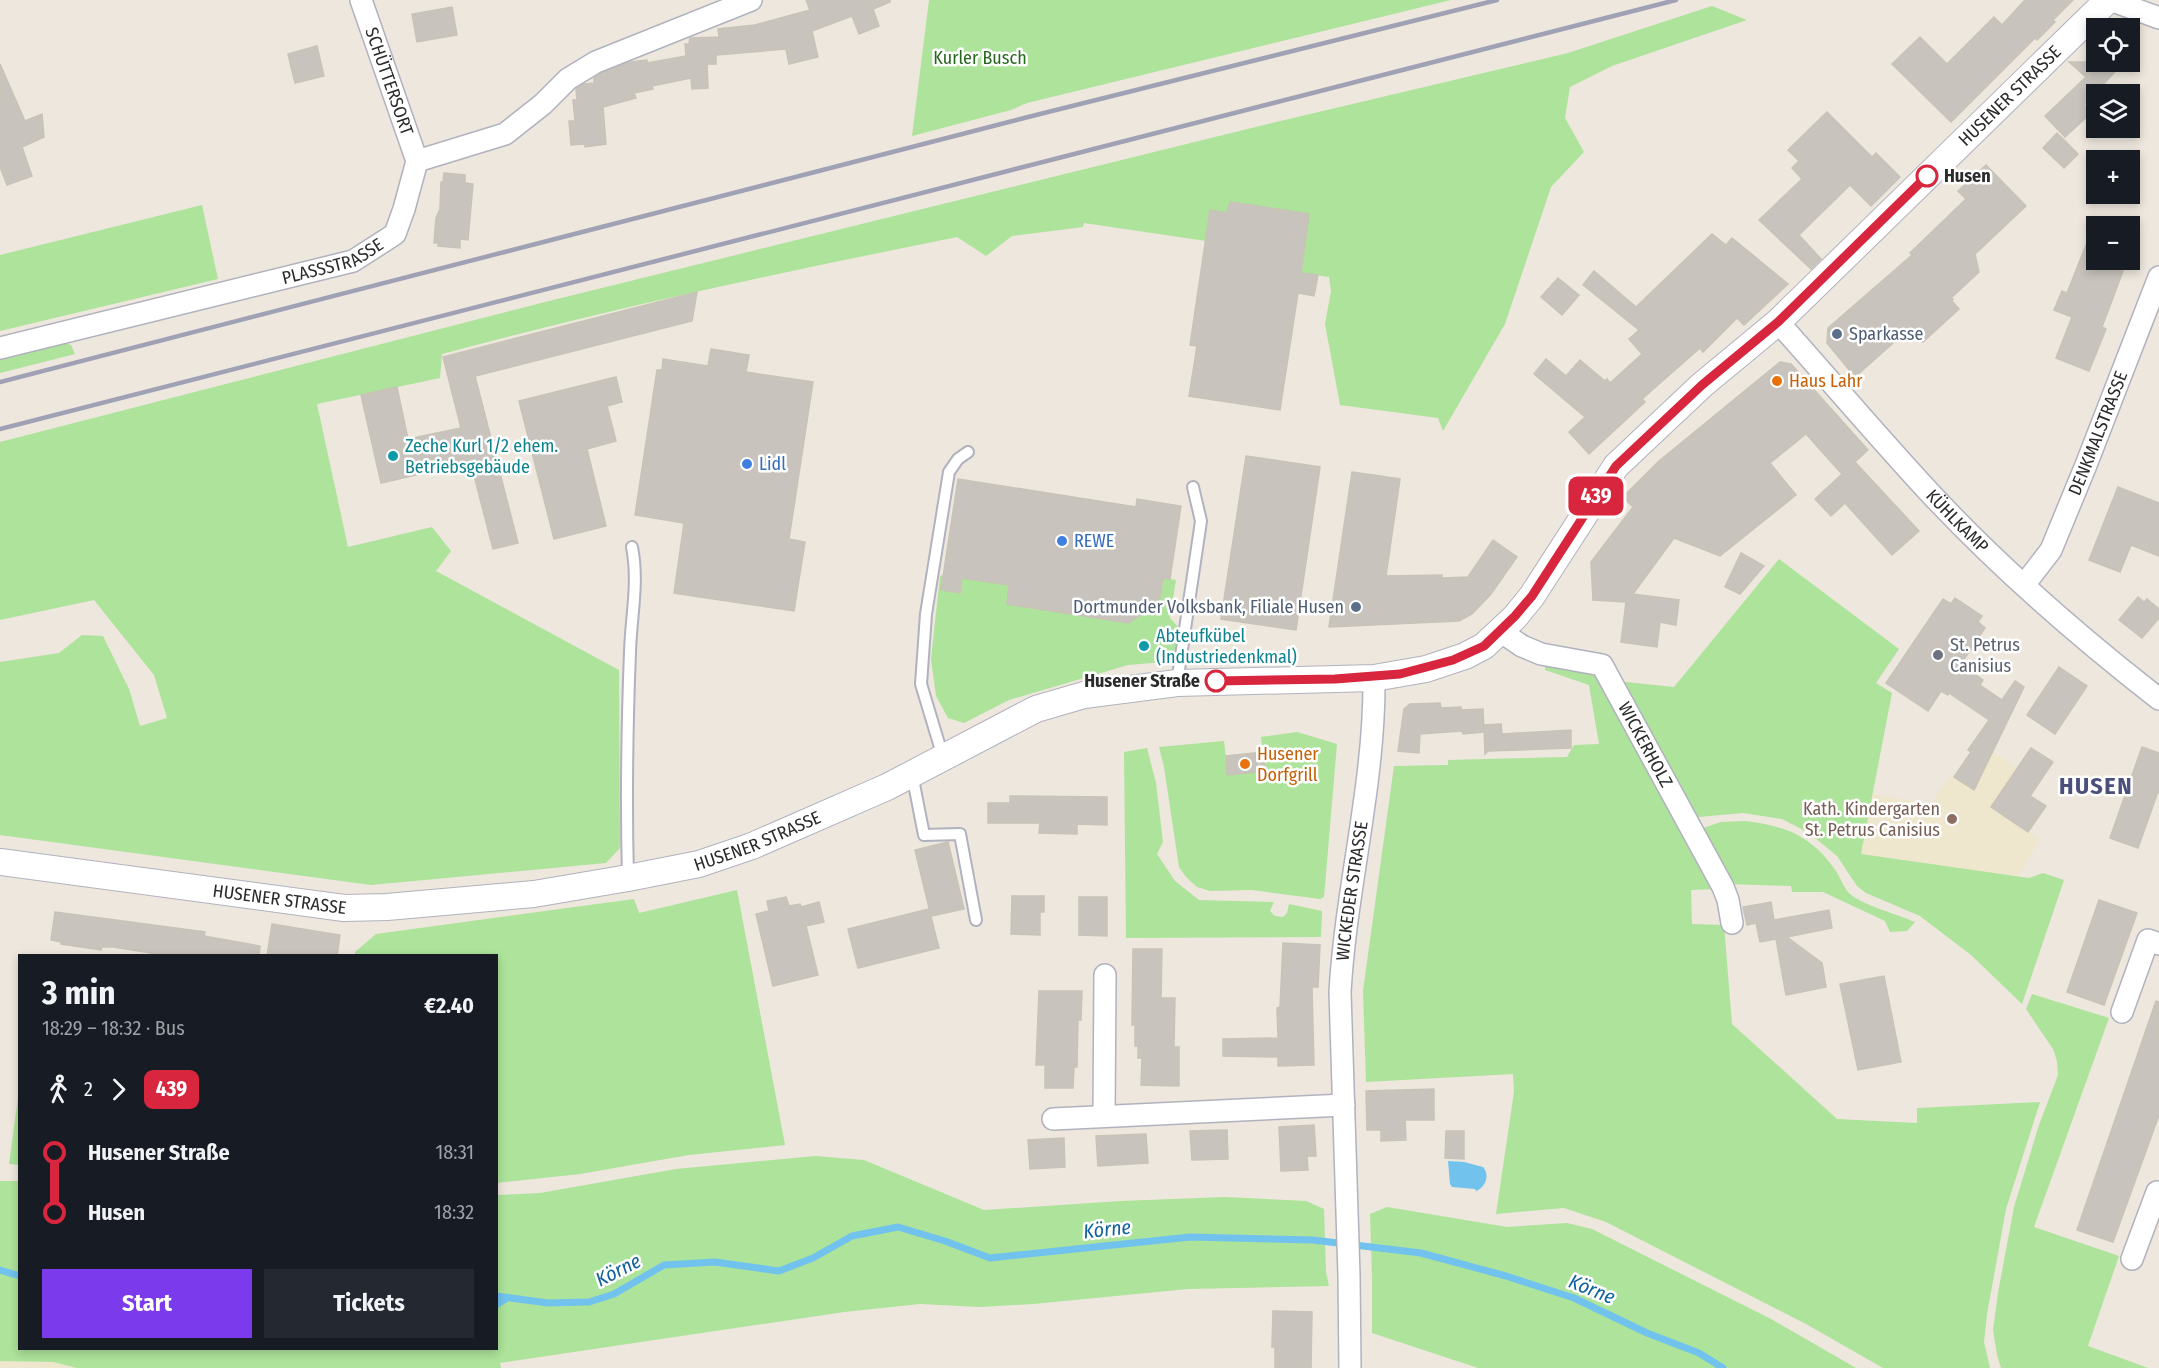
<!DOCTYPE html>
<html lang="en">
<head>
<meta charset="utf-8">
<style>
	:root { --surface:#171b24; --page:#242831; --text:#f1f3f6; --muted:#9ea1a6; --accent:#7c3aed }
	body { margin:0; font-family:"Fira Sans Condensed",sans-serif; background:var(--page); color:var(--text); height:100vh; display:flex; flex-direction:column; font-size:22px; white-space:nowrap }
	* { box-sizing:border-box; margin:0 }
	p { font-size:20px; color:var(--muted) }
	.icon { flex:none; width:33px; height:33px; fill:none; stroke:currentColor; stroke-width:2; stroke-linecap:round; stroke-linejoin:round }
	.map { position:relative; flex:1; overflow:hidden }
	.details { position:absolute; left:18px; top:954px; width:480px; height:396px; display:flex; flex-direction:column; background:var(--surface); border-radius:0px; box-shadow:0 3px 9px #0003 }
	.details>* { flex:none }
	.badge { padding:0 12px; border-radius:9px; font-size:21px; line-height:39px }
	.buttons { position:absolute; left:2086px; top:18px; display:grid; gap:12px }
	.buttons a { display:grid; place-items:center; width:54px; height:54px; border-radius:0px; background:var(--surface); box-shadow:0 3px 9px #0003; font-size:30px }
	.map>.badge { position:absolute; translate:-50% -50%; box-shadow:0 0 0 3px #fff }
	.legs { display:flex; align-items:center; gap:9px; height:66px; padding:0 24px; font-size:20px }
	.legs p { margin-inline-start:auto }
	.summary { display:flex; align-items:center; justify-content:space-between; height:102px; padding:0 24px }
	h1 { font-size:33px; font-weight:700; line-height:45px }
	.cta { display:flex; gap:12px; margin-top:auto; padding:12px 24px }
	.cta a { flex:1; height:69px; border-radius:0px; background:var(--accent); color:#fff; font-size:24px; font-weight:700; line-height:69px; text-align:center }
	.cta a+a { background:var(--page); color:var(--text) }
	ul { padding:0 24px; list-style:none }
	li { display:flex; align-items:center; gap:21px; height:60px; font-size:22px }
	li i { display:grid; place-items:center; width:9px; height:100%; margin:0 8px; background:currentColor }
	li i::after { content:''; width:15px; height:15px; margin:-8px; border:4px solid; border-radius:50%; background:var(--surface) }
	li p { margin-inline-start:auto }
	li:first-child i { background:linear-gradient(#0000 50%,currentColor 0) }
	li:last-child i { background:linear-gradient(currentColor 50%,#0000 0) }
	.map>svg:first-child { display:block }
	.education { fill:#eee6cd }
	.green { fill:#ade39a }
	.water { fill:#71c3ee }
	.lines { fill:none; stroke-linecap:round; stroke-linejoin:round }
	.stream { stroke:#71c3ee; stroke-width:7 }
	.building { fill:#c8c4bd; stroke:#c8c3b7; stroke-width:1.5 }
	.service-casing { stroke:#b1b2be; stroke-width:14 }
	.minor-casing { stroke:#b1b2be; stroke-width:24 }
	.tertiary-casing { stroke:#b1b2be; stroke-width:28 }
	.service { stroke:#fff; stroke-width:10 }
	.minor { stroke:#fff; stroke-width:21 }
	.tertiary { stroke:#fff; stroke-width:26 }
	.rail { stroke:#a0a1b5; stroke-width:4.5 }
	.line-1-casing { stroke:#fff; stroke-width:14 }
	.line-1 { stroke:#d7263d; stroke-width:9 }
	.stop-1-dot { fill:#fff; stroke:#d7263d; stroke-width:3 }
	.service-dot { fill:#5c6f8a; stroke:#fff; stroke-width:2 }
	.food-dot { fill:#e8710a; stroke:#fff; stroke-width:2 }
	.culture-dot { fill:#0f9aa8; stroke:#fff; stroke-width:2 }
	.shop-dot { fill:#3f7fe0; stroke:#fff; stroke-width:2 }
	.worship-dot { fill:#6b7280; stroke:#fff; stroke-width:2 }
	.education-dot { fill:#8d6e63; stroke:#fff; stroke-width:2 }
	.labels { text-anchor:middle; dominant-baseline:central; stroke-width:5; stroke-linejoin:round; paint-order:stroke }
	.park-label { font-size:18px; fill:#25681b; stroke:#fff }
	.street-label { font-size:18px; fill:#2b2b2b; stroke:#fff }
	.stop-label { font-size:18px; font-weight:bold; fill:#2b2b2b; stroke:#fff; text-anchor:start }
	.service-label { font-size:18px; fill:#4e5e75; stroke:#fff; text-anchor:start }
	.food-label { font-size:18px; fill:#c56008; stroke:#fff; text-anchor:start }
	.culture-label { font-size:18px; fill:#0d838f; stroke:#fff; text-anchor:start }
	.shop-label { font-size:18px; fill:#366cbe; stroke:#fff; text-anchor:start }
	.worship-label { font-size:18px; fill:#5b616d; stroke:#fff; text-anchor:start }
	.education-label { font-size:18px; fill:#785e54; stroke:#fff; text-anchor:end }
	.water-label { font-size:20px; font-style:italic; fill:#0f609b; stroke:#fff }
	.district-label { font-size:24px; font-weight:bold; letter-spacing:1.5px; fill:#4b507b; stroke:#fff }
</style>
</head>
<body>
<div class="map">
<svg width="2159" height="1368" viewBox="0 0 2159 1368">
	<rect width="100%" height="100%" fill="#ede7dd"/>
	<g class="education">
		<polygon points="1975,740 2017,768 2032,748 2053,762 2031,796 2046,806 2028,832 2040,839 2018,877 1861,854 1871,794 1931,803 1951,775 1954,776 1971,752"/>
		<polygon points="0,1361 53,1362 77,1368 0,1368"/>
	</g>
	<g class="green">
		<polygon points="929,0 1451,0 1027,103 1011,110 912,136"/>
		<path d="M1712,6l35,14 -135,46 -42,21 -5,31 19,34 -33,35 -46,137 -62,107 -5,-13 -98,-13 -15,-81 6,-33 -2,-14 -28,-4 8,-58 -79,-13 -3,11 -21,28 -122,-18 -1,4 -71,9 -26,20 -29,-19c-173,35 -345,71 -515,117l-2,24 -123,26 31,143 84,-20 19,24 -15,20 183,99 1,178 -14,15 -235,22 -371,-50v-173l59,-9 23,-18 21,1 26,53 11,37 27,-8 -13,-43 -60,-75 -94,20v-178l545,-140 727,-179 296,-70z"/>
		<polygon points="202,205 218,279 0,331 0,255"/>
		<polygon points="62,342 71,345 75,354 0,373 0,355"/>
		<polygon points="1779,559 1899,649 1876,683 1892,693 1861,854 2029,878 2043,873 2064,880 2022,1004 1971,955 1920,916 1866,893 1857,886 1837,856 1809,833 1782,819 1743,813 1688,818 1616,681 1674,687"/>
		<polygon points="943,575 1009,585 1007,604 1129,623 1152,607 1158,608 1163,578 1176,580 1170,618 1178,627 1176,648 1164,662 1128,665 1009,700 964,723 948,718 936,696 931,659 940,576"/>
		<polygon points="1546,656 1598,667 1717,889 1691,890 1692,924 1724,925 1732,1024 1837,1119 1917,1123 1917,1108 2040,1102 2006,1209 1987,1314 1984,1342 1990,1368 1883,1368 1806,1324 1606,1222 1564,1208 1496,1214 1514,1092 1513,1074 1366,1082 1363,991 1394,766 1448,765 1448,760 1567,757 1574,745 1599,744 1589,685 1545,670"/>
		<polygon points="1297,732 1337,744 1324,897 1320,899 1252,890 1210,891 1197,887 1186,877 1179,867 1164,767 1159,747 1224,741 1228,775 1265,771 1261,737"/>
		<polygon points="1147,748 1156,783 1163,842 1157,854 1175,881 1199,900 1274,902 1270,911 1275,916 1283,917 1287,913 1289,904 1322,911 1321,937 1126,938 1124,752"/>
		<path d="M1745,821c40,5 66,14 91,50 6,9 8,20 18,26 13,9 45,18 61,25l-8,9 -17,1 -5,-11 -62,-29h-31l-1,-6 -65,-2 -29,-54 24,-8z"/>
		<polygon points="737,890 785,1145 689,1155 580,1174 497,1183 496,956 355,955 355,952 376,934 634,899 639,913"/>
		<polygon points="2032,994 2109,1018 2034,1227 2119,1256 2088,1346 2148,1368 2001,1368 1997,1355 1993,1330 1998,1293 2014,1207 2039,1125 2058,1075 2057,1061 2053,1049 2026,1009"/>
		<polygon points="19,1090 19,1165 9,1164"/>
		<polygon points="815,1156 864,1160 984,1210 1121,1201 1225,1197 1306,1201 1324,1209 1326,1272 1329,1286 1188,1289 1033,1304 980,1307 920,1304 844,1312 500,1363 501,1368 77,1368 53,1362 0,1361 0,1181 19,1181 20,1348 496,1348 497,1195 540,1193 676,1169"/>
		<polygon points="1387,1207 1507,1227 1567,1223 1592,1229 1771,1319 1856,1368 1478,1368 1372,1333 1372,1278 1370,1214"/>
	</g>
	<path class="water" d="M1448,1161l16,1 19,5c7,8 3,20 -7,24l-1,-2 -23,-2 -2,-3z"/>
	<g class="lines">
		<g class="stream">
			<polyline points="0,1270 20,1276"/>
			<polyline points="496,1296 548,1303 589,1302 614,1294 664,1265 715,1262 779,1271 813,1258 852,1236 898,1227 945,1241 990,1258 1190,1237 1313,1240 1421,1253 1506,1276 1574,1298 1647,1333 1699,1353 1723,1368"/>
			<polyline points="496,1305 507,1298"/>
		</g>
	</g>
	<g class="building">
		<polygon points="806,0 890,0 890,2 873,9 879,26 859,34 852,16 812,31 818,57 789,64 786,49 716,55 716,64 707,64 708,88 692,89 691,78 652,86 653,89 634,93 636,98 603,107 606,144 585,147 585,144 571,145 569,121 575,121 573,100 577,100 576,89 584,84 594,83 594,78 602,73 630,62 647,60 647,63 686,56 685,44 689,44 690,38 719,37 718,29 755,25 810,10"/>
		<polygon points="2025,0 2073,0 2053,20 2055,22 2037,40 2035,38 1951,122 1892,64 1920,37 1947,64 1994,17 2002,25"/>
		<polygon points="452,7 457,35 417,42 412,14"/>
		<polygon points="317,46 324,76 295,83 288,54"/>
		<polygon points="2069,62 2124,62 2084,105 2091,113 2065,137 2045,116 2086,77"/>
		<polygon points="0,64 25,121 42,114 44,137 22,147 32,176 7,185 0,167"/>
		<polygon points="1827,112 1872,157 1876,153 1900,177 1871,206 1850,185 1799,235 1821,259 1811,269 1759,220 1802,179 1792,168 1799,161 1788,150"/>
		<polygon points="2057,133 2078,154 2064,168 2043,148"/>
		<polygon points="1986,165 2026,206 1975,254 1979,272 1951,298 1953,299 1952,301 1959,309 1923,342 1910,328 1855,377 1827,343 1828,328 1912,255 1910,253 1966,199 1958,191"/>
		<polygon points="444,173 465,175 465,183 473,184 468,240 460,239 460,248 438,246 438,243 434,243 436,218 440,209 441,182 443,182"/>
		<polygon points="1230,202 1309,214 1301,273 1318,275 1314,296 1298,293 1280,410 1189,396 1197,346 1190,345 1210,210 1227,213"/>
		<polygon points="2096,220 2097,260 2122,260 2119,269 2123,271 2102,327 2106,329 2089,371 2056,358 2072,317 2054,310 2062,291 2067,293"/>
		<polygon points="1712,234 1726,245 1732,238 1788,284 1744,325 1737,318 1703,352 1700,348 1642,399 1645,402 1589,454 1569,432 1585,417 1534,374 1546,359 1566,376 1580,360 1605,381 1607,379 1610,383 1642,354 1629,339 1639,330 1583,285 1594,271 1636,307"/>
		<polygon points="1558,278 1579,295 1562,315 1541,297"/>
		<polygon points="697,292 692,321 475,376 518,543 493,549 470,460 415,471 416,475 381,483 361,395 397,387 408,439 461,428 443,357"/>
		<polygon points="711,349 749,355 746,372 813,382 789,539 805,542 794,611 674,593 684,523 635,515 657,370 662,370 663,359 708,366"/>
		<polygon points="1780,362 1791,364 1868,450 1855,462 1919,531 1892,555 1845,503 1831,516 1815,499 1842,474 1806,434 1770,463 1796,495 1720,556 1674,538 1633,594 1679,600 1676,625 1660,622 1657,647 1621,642 1626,602 1593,600 1591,562 1633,507 1623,497 1659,461"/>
		<polygon points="616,377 622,402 607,406 616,441 587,449 606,526 554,539 519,401"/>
		<polygon points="1246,456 1320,467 1296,630 1221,619"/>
		<polygon points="1352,472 1400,479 1386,576 1442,575 1442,578 1468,577 1493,540 1517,557 1491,594 1472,614 1459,621 1329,627"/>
		<polygon points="958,479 1136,507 1137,499 1181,506 1170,579 1163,578 1158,608 1152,607 1129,623 1007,604 1009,585 962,578 960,593 941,590"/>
		<polygon points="2118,487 2159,503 2159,556 2131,545 2120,572 2089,560"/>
		<polygon points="1741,553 1764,566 1740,594 1725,587"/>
		<polygon points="2138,597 2144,602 2147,599 2159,609 2159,618 2142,638 2119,620"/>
		<polygon points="1955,598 1982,616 1978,622 1985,628 1961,664 1983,680 1980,685 2002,700 2015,681 2024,687 1974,790 1954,777 1971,752 1968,750 1989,720 1949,693 1948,695 1941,691 1928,711 1886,683 1943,599 1951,604"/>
		<polygon points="2059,667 2087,686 2055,734 2027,715"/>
		<polygon points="1440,703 1441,708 1461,707 1461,710 1483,709 1484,732 1463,734 1462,731 1420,734 1419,753 1398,751 1404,709 1410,704"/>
		<polygon points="1501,724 1502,734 1571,730 1571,748 1488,751 1485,754 1484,725"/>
		<polygon points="2142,747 2159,753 2159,789 2138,848 2110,838"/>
		<polygon points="2031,748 2053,762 2030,796 2046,806 2028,832 1991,807"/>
		<polygon points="1263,752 1265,771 1227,775 1226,756"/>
		<polygon points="1010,796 1107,797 1107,825 1077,824 1077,834 1039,833 1040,823 988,823 988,803 1010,803"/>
		<polygon points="948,842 964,909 931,916 915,850"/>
		<polygon points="1012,896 1044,896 1044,912 1040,912 1040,935 1011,934"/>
		<polygon points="786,897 789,906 800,904 801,907 819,902 824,922 806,926 818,975 773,986 756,914 769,911 767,901"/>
		<polygon points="1079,897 1107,897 1107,936 1079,935"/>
		<polygon points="2099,900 2137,913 2104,1005 2067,992"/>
		<polygon points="1771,902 1774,920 1829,910 1832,928 1787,937 1822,963 1826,987 1786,995 1776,939 1760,942 1756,923 1747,925 1743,907"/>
		<polygon points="929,909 939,948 858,968 848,929"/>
		<polygon points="55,912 205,932 204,936 260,946 259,956 151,956 151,953 113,947 102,947 101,950 61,944 61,942 51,940"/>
		<polygon points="272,924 340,935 337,956 267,956"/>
		<polygon points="1283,943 1320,945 1318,987 1312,987 1314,1065 1278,1066 1278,1057 1223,1056 1223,1039 1278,1038 1277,1008 1280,1007"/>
		<polygon points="1133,949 1162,949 1161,998 1175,998 1174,1047 1179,1047 1179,1086 1141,1085 1142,1058 1138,1058 1138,1046 1135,1046 1135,1025 1132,1025"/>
		<polygon points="1884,976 1901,1062 1858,1070 1840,984"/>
		<polygon points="1039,991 1082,991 1081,1020 1078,1020 1077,1067 1074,1067 1073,1088 1045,1088 1045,1065 1036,1065"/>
		<polygon points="2156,1001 2159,1002 2159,1115 2113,1242 2077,1230"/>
		<polygon points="1434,1089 1434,1120 1405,1120 1406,1140 1381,1141 1381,1130 1367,1130 1366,1091"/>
		<polygon points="1314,1125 1316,1156 1307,1156 1308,1170 1281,1171 1279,1127"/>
		<polygon points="1227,1130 1228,1159 1192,1160 1190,1131"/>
		<polygon points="1446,1131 1464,1131 1464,1159 1445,1158"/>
		<polygon points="1146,1134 1148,1163 1098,1166 1096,1136"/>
		<polygon points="1064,1138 1065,1167 1030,1169 1028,1140"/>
		<polygon points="1273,1311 1312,1312 1311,1368 1275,1368 1275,1347 1272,1347"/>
	</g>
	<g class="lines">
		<defs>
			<g id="service">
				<polyline points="1177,683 1201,521 1193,487"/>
				<polyline points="943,757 921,684 926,614 949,472 958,459 968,452"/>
				<polyline points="912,774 924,835 960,834 976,920"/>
				<path d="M628,878c-2,-75 -1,-150 2,-226 1,-36 9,-69 2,-105"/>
			</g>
			<g id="minor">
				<path id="s1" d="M361,0l56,161"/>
				<polyline points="2110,0 2159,18"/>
				<polyline points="417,161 505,134 543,104 568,79 596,62 751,0"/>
				<path id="s2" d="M1778,322c51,57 100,115 151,170 70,75 149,144 230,207"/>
				<path id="s3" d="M0,348l353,-87 42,-27 9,-25 13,-48"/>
				<path id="s4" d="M2024,585l27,-35 35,-85 73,-188"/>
				<path id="s5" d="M1500,631l22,15 19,8 61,11 121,222 5,13 4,23"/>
				<polyline points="2122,1012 2148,940 2159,944"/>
				<polyline points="1104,1116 1105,975"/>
				<polyline points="1053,1119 1344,1105"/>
				<polyline points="2132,1259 2157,1192"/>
				<path id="s6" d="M1350,1368l-1,-93 -9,-283c6,-105 35,-208 34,-314"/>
			</g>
			<g id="tertiary">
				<path id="s7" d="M0,862l344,46 43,-1 147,-13 94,-16 71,-14 53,-18 135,-59 149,-78 48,-14 93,-12 197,-5 52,-9 39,-13 19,-10 31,-29 17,-21 84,-130 86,-81 76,-63 330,-322"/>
			</g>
		</defs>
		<use href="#service" class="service-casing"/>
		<use href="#minor" class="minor-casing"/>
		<use href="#tertiary" class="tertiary-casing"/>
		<use href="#service" class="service"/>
		<use href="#minor" class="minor"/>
		<use href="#tertiary" class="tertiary"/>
		<g class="rail">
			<polyline points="0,382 1040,114 1497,0"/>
			<polyline points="0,429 1676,0"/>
		</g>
	</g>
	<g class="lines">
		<defs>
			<polyline id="line-1" points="1216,681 1335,679 1400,674 1453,660 1484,646 1515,616 1532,596 1616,466 1702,385 1778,322 1927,176"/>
		</defs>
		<use href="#line-1" class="line-1-casing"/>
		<use href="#line-1" class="line-1"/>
	</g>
	<g class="stop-1-dot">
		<circle cx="1927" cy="176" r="10"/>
		<circle cx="1216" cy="681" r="10"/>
	</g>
	<g class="service-dot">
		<circle cx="1837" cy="334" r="6"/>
		<circle cx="1356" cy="607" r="6"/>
	</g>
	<g class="food-dot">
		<circle cx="1777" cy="381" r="6"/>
		<circle cx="1245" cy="764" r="6"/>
	</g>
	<g class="culture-dot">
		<circle cx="393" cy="456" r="6"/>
		<circle cx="1144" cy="646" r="6"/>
	</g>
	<g class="shop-dot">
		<circle cx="747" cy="464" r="6"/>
		<circle cx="1062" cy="541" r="6"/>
	</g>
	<circle class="worship-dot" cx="1938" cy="655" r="6"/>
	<circle class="education-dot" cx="1952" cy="819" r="6"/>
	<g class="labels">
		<g class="park-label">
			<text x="980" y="58">Kurler Busch</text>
		</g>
		<g class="street-label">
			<text stroke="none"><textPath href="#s1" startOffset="86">SCHÜTTERSORT</textPath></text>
			<text stroke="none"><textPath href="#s7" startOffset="2298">HUSENER STRASSE</textPath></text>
			<text stroke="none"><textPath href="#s3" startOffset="344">PLASSSTRASSE</textPath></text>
			<text stroke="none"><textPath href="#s4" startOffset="170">DENKMALSTRASSE</textPath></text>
			<text stroke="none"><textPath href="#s2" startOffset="268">KÜHLKAMP</textPath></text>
			<text stroke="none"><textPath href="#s5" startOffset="200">WICKERHOLZ</textPath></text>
			<text stroke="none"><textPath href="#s7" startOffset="768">HUSENER STRASSE</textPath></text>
			<text stroke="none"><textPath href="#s6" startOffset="478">WICKEDER STRASSE</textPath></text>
			<text stroke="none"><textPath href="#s7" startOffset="282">HUSENER STRASSE</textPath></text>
		</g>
		<g class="stop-label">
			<text x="1944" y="176">Husen</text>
			<text x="1200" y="681" text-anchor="end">Husener Straße</text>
		</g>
		<g class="service-label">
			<text x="1849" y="334">Sparkasse</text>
			<text x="1344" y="607" text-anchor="end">Dortmunder Volksbank, Filiale Husen</text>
		</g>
		<g class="food-label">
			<text x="1789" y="381">Haus Lahr</text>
			<text x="1257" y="754">Husener<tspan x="1257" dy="21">Dorfgrill</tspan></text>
		</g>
		<g class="culture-label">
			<text x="405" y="446">Zeche Kurl 1/2 ehem.<tspan x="405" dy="21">Betriebsgebäude</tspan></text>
			<text x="1156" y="636">Abteufkübel<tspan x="1156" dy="21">(Industriedenkmal)</tspan></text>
		</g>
		<g class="shop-label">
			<text x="759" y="464">Lidl</text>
			<text x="1074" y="541">REWE</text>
		</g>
		<g class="worship-label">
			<text x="1950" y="645">St. Petrus<tspan x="1950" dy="21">Canisius</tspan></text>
		</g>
		<g class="education-label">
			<text x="1940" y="809">Kath. Kindergarten<tspan x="1940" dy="21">St. Petrus Canisius</tspan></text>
		</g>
		<g class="water-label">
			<text transform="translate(1107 1229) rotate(-6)">Körne</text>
			<text transform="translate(618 1270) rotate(-27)">Körne</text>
			<text transform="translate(1592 1289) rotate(22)">Körne</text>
		</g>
		<g class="district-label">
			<text x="2096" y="786">HUSEN</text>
		</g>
	</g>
</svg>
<div class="buttons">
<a><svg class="icon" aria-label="locate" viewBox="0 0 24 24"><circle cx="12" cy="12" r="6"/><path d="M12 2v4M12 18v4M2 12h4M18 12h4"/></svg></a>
<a><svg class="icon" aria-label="layers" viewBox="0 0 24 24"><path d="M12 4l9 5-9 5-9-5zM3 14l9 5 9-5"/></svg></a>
<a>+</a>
<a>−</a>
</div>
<b class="badge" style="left:1596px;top:496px;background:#d7263d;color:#fff">439</b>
<section class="details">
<div class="summary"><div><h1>3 min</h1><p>18:29 – 18:32 · Bus</p></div><b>€2.40</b></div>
<div class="legs"><svg class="icon" aria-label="walk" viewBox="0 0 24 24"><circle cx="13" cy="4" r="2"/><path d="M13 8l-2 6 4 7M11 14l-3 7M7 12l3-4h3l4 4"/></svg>2<svg class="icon" aria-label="forward" viewBox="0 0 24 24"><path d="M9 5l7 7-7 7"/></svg><b class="badge" style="background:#d7263d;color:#fff">439</b></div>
<ul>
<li><i style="color:#d7263d"></i><b>Husener Straße</b><p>18:31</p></li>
<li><i style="color:#d7263d"></i><b>Husen</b><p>18:32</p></li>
</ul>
<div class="cta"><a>Start</a><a>Tickets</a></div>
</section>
</div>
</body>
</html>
